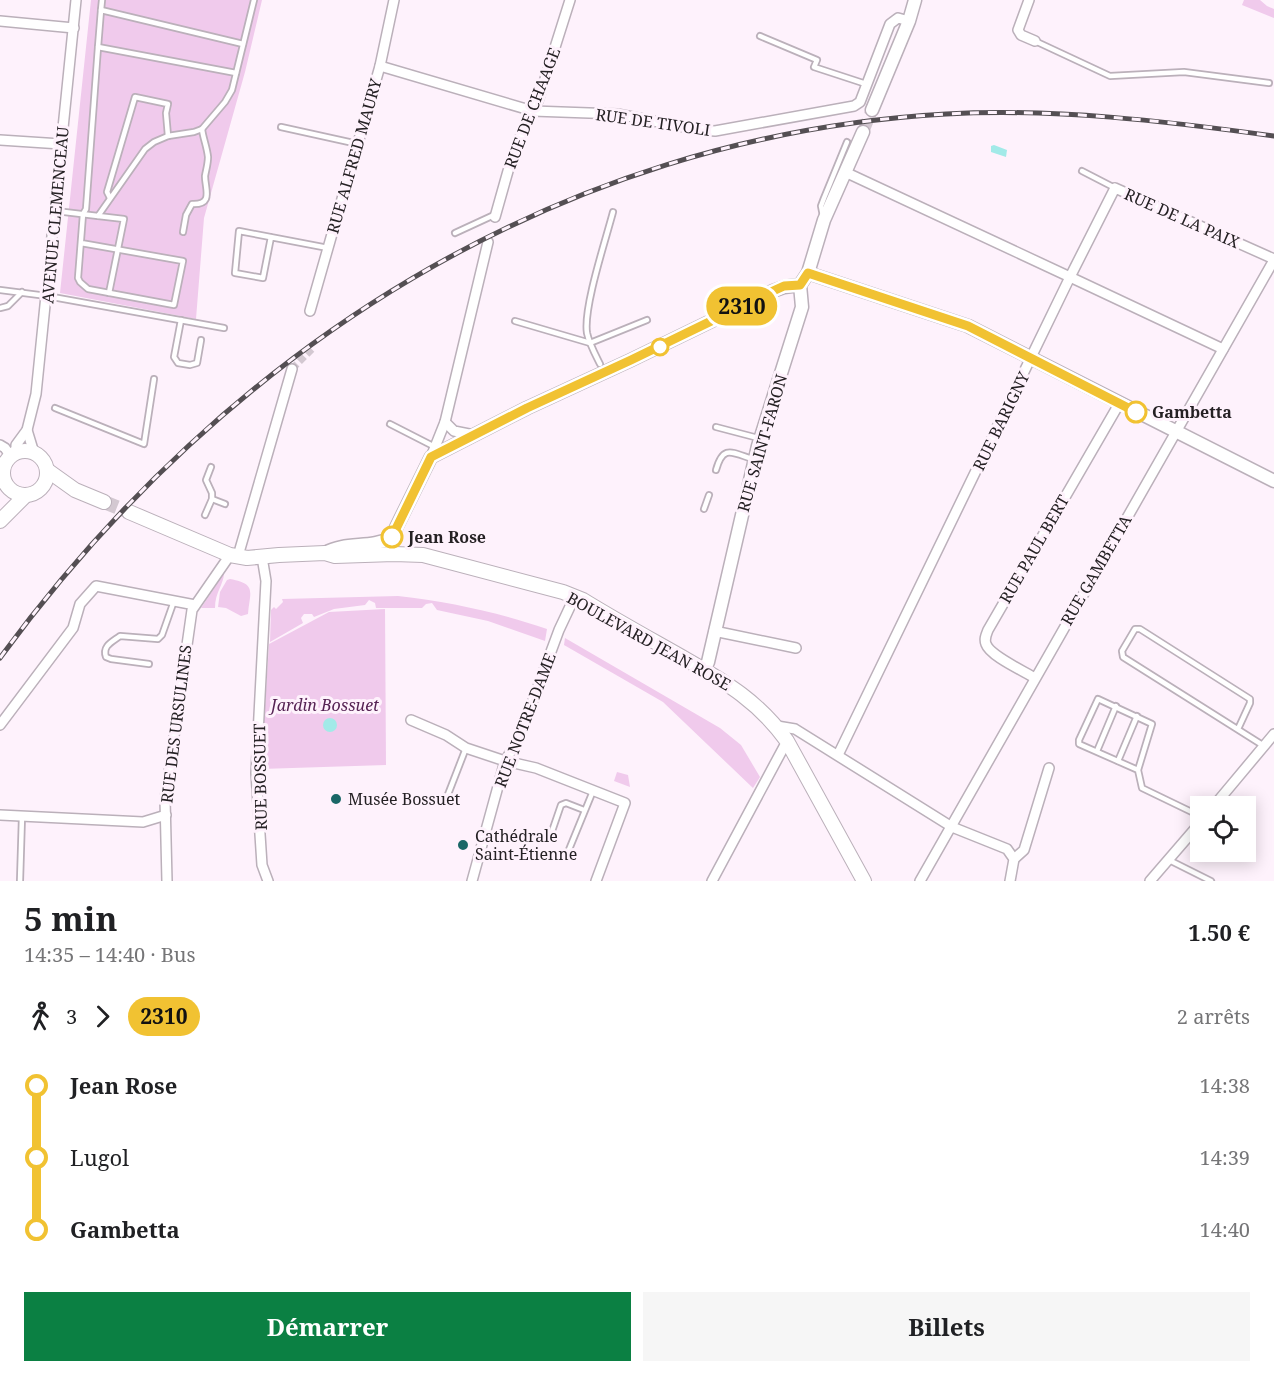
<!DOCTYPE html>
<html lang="fr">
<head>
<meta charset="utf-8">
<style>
	:root { --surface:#fff; --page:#f6f6f6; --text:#202124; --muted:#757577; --accent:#0b8043 }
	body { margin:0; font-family:"Noto Serif",serif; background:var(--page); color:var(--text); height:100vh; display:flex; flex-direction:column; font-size:22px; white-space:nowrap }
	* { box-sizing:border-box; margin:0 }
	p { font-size:20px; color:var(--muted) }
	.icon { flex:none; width:33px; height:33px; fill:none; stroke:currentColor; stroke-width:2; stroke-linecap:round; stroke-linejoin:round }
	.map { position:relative; height:881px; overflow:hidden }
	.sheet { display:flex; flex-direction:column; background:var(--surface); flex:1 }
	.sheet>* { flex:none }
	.badge { padding:0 12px; border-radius:20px; font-size:21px; line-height:39px }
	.tools { position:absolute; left:1190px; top:796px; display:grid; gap:12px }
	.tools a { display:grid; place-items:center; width:66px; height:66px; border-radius:0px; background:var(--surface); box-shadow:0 3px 15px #0003; font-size:30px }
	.map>.badge { position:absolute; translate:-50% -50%; box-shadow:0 0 0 3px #fff }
	.legs { display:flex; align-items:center; gap:9px; height:66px; padding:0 24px; font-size:20px }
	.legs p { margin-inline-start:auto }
	.headline { display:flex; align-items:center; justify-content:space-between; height:102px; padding:0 24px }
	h1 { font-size:33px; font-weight:700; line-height:45px }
	.action { display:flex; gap:12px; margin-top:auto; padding:12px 24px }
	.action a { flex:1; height:69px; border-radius:0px; background:var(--accent); color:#fff; font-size:24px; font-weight:700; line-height:69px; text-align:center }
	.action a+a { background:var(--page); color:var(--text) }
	ul { padding:0 24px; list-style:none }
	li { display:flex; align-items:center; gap:21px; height:72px; font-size:22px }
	li i { display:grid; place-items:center; width:9px; height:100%; margin:0 8px; background:currentColor }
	li i::after { content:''; width:15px; height:15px; margin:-8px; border:4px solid; border-radius:50%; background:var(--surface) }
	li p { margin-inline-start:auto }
	li:first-child i { background:linear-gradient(#0000 50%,currentColor 0) }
	li:last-child i { background:linear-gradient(currentColor 50%,#0000 0) }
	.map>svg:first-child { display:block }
	.green { fill:#f0caec }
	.water { fill:#a2eae8 }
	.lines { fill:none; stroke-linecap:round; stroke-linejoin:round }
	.pedestrian-tunnel { stroke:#d3c8d1; stroke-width:7; stroke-dasharray:7 3.5; stroke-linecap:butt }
	.tertiary-tunnel { stroke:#d3c8d1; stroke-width:12; stroke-dasharray:12 6; stroke-linecap:butt }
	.secondary-tunnel { stroke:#d3c8d1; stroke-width:14; stroke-dasharray:14 7; stroke-linecap:butt }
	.service-casing { stroke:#bbb0ba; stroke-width:8 }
	.minor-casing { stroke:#bbb0ba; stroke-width:12 }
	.tertiary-casing { stroke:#bbb0ba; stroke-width:15 }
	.secondary-casing { stroke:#bbb0ba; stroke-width:16 }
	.service { stroke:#fff; stroke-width:4.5 }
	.minor { stroke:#fff; stroke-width:9 }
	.tertiary { stroke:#fff; stroke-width:12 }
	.secondary { stroke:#fff; stroke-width:14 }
	.rail-casing { stroke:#544f53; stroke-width:5 }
	.rail { stroke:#fef2fc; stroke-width:3; stroke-dasharray:9; stroke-linecap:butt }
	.line-1-casing { stroke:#fff; stroke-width:14 }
	.line-1 { stroke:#f1c232; stroke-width:9 }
	.stop-1-dot { fill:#fff; stroke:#f1c232; stroke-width:3 }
	.poi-dot { fill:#1a6767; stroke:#fef2fc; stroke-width:2 }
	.labels { text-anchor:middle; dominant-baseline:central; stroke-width:6; stroke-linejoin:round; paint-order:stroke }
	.street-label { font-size:16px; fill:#252124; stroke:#fef2fc }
	.stop-label { font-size:16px; font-weight:bold; fill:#252124; stroke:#fef2fc; text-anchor:start }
	.park-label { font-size:16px; font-style:italic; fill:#562354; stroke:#fef2fc }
	.poi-label { font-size:16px; fill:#252124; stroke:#fef2fc; text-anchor:start }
</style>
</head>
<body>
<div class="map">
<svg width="1274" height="881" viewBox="0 0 1274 881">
	<rect width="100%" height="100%" fill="#fef2fc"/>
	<g class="green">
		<polygon points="91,0 262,0 245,72 204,218 196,319 60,293"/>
		<polygon points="1244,0 1260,0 1267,6 1274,9 1274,18 1242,5"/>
		<path d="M224,573c0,11 -9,19 -9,35h-14z"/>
		<path d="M230,579c27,5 20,12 18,35l-7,2 -15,-8 -8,-1 2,-15 7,-12z"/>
		<path d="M398,596c52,6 99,16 149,33l-2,12 -57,-20 -51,-11 -5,-7 -6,1 -4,4h-46l-1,-5 -6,-3 -4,5 -31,4 -20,8 -2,-3h-8l-3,4 2,5 -33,19 1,-32 3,-3 2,2 7,-7 -1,-3z"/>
		<polygon points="385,609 386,765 261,769 269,644 329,612"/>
		<polygon points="565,638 720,728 741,745 760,777 753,788 663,702 564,645"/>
		<polygon points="617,772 628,775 630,787 614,781"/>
	</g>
	<g class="water">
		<polygon points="994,145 1007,150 1006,157 991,152 991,146"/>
		<circle cx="330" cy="725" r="7"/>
	</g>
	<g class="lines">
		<polyline class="pedestrian-tunnel" points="292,369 313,348"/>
		<polyline class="tertiary-tunnel" points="863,132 872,110"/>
		<polyline class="secondary-tunnel" points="104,502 129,512"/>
		<defs>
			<g id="service">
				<polyline points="101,10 102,0"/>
				<polyline points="760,36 817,60 814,67 866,84"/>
				<polyline points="1035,41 1110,76 1184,72 1269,83"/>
				<polyline points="98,47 101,10 243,44"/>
				<polyline points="281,127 358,144"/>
				<polyline points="1082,171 1115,188"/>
				<polyline points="110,198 107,192 135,97 168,104 166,113 168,136"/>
				<polyline points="56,211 98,216 145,149 154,142 168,136 194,132 202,129 225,102 232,90 254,0"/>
				<polyline points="98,216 124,219 109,293"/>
				<polyline points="823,216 821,206 824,198 847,142"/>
				<path d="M183,232l3,-17 6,-11c22,1 13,-15 13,-28 1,-6 3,-12 3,-19 -1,-10 -5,-19 -6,-28"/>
				<polyline points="455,233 494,215"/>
				<polyline points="271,237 263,278 235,273 239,231 328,248"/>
				<polyline points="81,243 183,261 174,305 88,289 80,282 78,278 83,214 86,209 98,47 236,73"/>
				<polyline points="0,290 47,296 224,328"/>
				<polyline points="0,308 8,306 22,292"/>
				<polyline points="181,320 174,357 178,363 190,365 197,363 201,340"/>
				<polyline points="515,321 590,343 647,320"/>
				<path d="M600,364c-5,-10 -11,-21 -13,-31 -4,-25 19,-94 26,-121"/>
				<polyline points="55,408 144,444 154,379"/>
				<polyline points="390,424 435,447"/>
				<polyline points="716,427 758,438"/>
				<path d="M716,470c7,-25 15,-18 36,-11"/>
				<polyline points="212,499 225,504"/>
				<polyline points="704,509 709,495"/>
				<polyline points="205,515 212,499 212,493 206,480 211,467"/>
				<path d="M149,664l-38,-5 -5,-2c-4,-11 6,-15 14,-21l38,3 4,-4 12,-34"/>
				<polyline points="1238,729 1250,703 1250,699 1140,629 1135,629 1122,651 1123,657 1264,746"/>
				<polyline points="1097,751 1116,706"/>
				<polyline points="1118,761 1137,716"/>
				<polyline points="1138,770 1079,744 1079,740 1098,699 1152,724 1138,770 1142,788 1200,816"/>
				<polyline points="447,797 466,748"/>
				<polyline points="549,840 561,805 566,803 584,810"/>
				<polyline points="568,852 593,791"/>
				<polyline points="1169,860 1211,881"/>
				<polyline points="20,881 22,816"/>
			</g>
			<g id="minor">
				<polyline points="1029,0 1018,30 1021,35 1035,41"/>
				<polyline points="0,21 74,28"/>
				<polyline points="380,66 533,111 617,114 700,130 715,131 854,106 860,102 890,24 898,18 909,21"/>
				<polyline points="0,140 61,144"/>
				<polyline points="495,217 508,171 527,118 538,101 570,0"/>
				<polyline points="310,311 380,66 394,0"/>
				<polyline points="1223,349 1070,277 1115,188 1274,259"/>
				<polyline points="445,422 454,431 474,435"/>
				<polyline points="27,430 34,453"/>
				<polyline points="0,445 5,448 11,457"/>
				<polyline points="16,454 16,445 27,430 36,394 76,0"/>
				<polyline points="431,457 445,422 488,242"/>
				<polyline points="0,462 4,469"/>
				<polyline points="238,556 292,369"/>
				<polyline points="262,557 266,581 256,773 262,865 268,881"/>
				<polyline points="714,631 796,648"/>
				<path d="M1035,678c-11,-7 -45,-22 -49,-34 -2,-5 0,-9 2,-14l131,-226"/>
				<polyline points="411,720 446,735 466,748 505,761 536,768 625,803 596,881"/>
				<polyline points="0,725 73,628 80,604 96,586 195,605"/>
				<polyline points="777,726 795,729 952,827 1007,849 1014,859 1010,881"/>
				<polyline points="838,755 1070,277 845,172"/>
				<polyline points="1213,807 1274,734"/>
				<polyline points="0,815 143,822 166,815"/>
				<polyline points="1014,859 1024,850 1049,768"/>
				<polyline points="167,881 165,799 192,610 230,555"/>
				<polyline points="472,881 505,761 519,738 559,630 575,596"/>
				<polyline points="712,881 787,741"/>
				<polyline points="920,881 1274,260"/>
				<polyline points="1150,881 1200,823"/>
			</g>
			<g id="tertiary">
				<polyline points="872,110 909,21 915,0"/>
				<polyline points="808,273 968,326 1274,481"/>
				<path d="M325,553c21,-12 45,-4 66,-15l40,-81 96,-49 104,-48 142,-69 11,-4 16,-2"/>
				<polyline points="704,670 708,662 758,446 802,307 800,285 808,273 824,220 863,132"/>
			</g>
			<g id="secondary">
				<circle cx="25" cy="473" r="22"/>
				<polyline points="47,470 75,490 104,502"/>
				<path d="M129,512l101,43 17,3 32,-3 46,-2 10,3 59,-2 29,1 140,37 20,8c34,21 69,40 104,60 40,23 72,42 100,81l77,140"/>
				<polyline points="0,521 26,495"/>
			</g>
		</defs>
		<use href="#service" class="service-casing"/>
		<use href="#minor" class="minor-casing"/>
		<use href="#tertiary" class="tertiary-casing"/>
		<use href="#secondary" class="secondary-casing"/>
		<use href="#service" class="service"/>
		<use href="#minor" class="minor"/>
		<use href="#tertiary" class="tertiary"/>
		<use href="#secondary" class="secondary"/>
		<defs>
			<path id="rail" d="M0,658c226,-309 558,-522 946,-544 110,-6 219,7 328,22"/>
		</defs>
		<use href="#rail" class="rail-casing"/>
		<use href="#rail" class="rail"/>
	</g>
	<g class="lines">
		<defs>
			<polyline id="line-1" points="392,537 431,457 527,408 631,360 773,291 784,286 800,285 808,273 968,326 1136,412"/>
		</defs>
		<use href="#line-1" class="line-1-casing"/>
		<use href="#line-1" class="line-1"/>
	</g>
	<g class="stop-1-dot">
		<circle cx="660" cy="347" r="8"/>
		<circle cx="1136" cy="412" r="10"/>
		<circle cx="392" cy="537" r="10"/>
	</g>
	<g class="poi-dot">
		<circle cx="336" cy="799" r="6"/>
		<circle cx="463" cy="845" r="6"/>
	</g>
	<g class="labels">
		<g class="street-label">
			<text transform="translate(532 108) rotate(-69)">RUE DE CHAAGE</text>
			<text transform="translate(653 122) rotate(8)">RUE DE TIVOLI</text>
			<text transform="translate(354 156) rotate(-74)">RUE ALFRED MAURY</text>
			<text transform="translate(55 215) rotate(-85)">AVENUE CLEMENCEAU</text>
			<text transform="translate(1182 218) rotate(24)">RUE DE LA PAIX</text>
			<text transform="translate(1001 421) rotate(-64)">RUE BARIGNY</text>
			<text transform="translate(762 443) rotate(-74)">RUE SAINT-FARON</text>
			<text transform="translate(1034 549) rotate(-60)">RUE PAUL BERT</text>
			<text transform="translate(1096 570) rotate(-60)">RUE GAMBETTA</text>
			<text transform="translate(649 641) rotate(29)">BOULEVARD JEAN ROSE</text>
			<text transform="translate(525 720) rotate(-69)">RUE NOTRE-DAME</text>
			<text transform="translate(176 724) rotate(-83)">RUE DES URSULINES</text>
			<text transform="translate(260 777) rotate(-91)">RUE BOSSUET</text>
		</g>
		<g class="stop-label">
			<text x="1152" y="412">Gambetta</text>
			<text x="408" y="537">Jean Rose</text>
		</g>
		<g class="park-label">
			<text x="325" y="705">Jardin Bossuet</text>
		</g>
		<g class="poi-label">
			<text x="348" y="799">Musée Bossuet</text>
			<text x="475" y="836">Cathédrale<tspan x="475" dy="18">Saint-Étienne</tspan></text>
		</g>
	</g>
</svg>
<div class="tools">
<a><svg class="icon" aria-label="locate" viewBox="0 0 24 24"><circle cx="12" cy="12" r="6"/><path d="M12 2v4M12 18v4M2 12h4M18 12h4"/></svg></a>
</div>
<b class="badge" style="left:742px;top:306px;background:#f1c232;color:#111">2310</b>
</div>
<section class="sheet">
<div class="headline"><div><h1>5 min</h1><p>14:35 – 14:40 · Bus</p></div><b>1.50 €</b></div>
<div class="legs"><svg class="icon" aria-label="walk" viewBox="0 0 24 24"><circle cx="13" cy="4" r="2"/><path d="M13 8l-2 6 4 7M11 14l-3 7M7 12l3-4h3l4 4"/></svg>3<svg class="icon" aria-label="forward" viewBox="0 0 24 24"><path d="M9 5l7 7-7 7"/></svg><b class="badge" style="background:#f1c232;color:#111">2310</b><p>2 arrêts</p></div>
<ul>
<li><i style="color:#f1c232"></i><b>Jean Rose</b><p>14:38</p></li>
<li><i style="color:#f1c232"></i><span>Lugol</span><p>14:39</p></li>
<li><i style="color:#f1c232"></i><b>Gambetta</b><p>14:40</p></li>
</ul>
<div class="action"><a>Démarrer</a><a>Billets</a></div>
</section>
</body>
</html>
